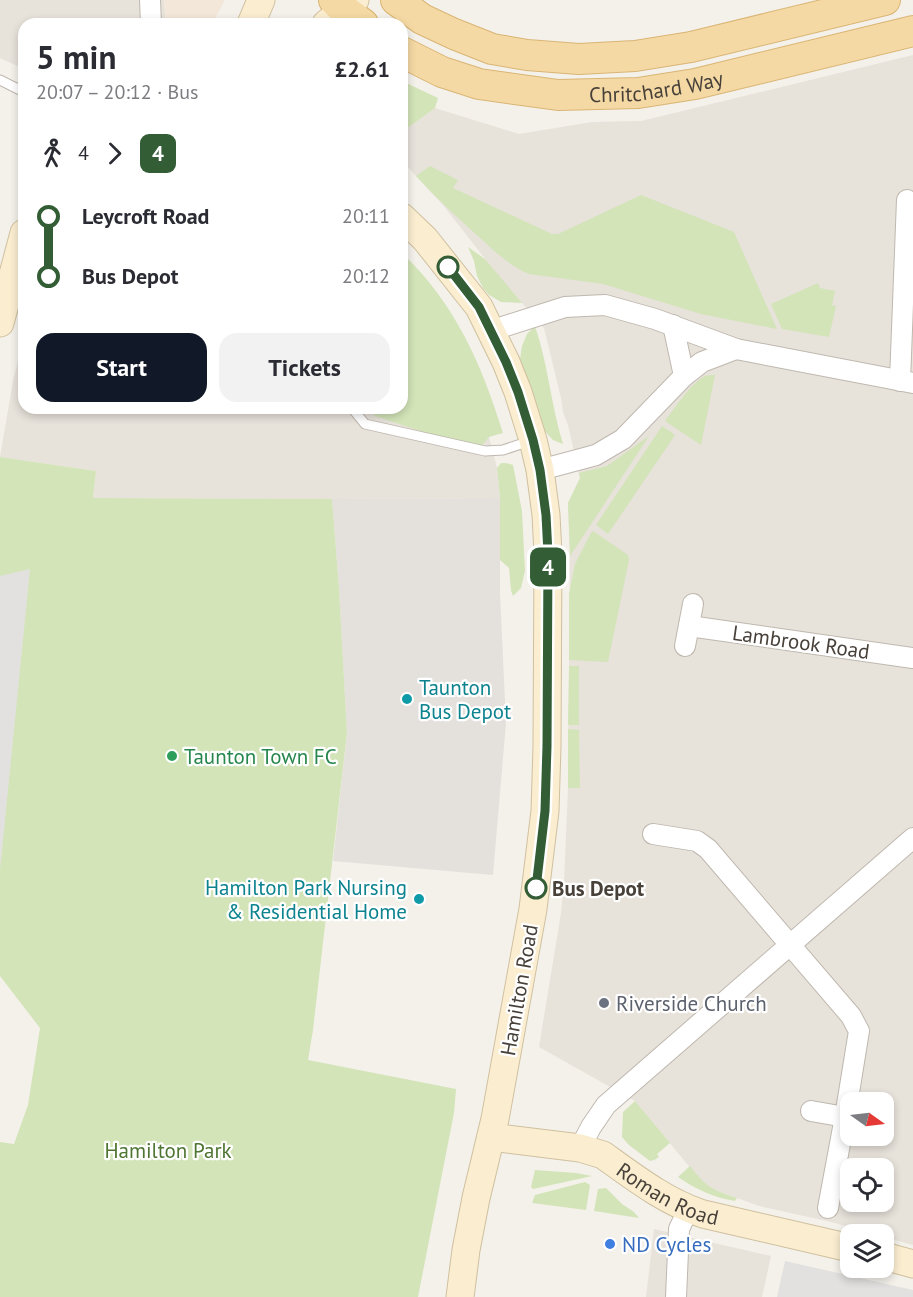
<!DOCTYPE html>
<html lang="en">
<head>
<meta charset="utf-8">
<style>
	:root { --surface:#fff; --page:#f2f2f3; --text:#2b2b33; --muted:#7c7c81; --accent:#111827 }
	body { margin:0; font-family:"PT Sans",sans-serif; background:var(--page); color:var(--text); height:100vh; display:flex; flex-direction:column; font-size:22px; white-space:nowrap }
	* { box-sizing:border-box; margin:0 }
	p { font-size:20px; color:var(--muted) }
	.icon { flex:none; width:33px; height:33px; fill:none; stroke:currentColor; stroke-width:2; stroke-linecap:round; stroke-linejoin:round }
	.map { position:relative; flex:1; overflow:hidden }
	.side { position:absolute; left:18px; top:18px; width:390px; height:396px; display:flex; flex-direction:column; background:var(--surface); border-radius:18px; box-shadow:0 3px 9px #0003 }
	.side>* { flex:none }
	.badge { padding:0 12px; border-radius:9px; font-size:21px; line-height:39px }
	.needle { width:39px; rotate:104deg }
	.tools { position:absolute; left:840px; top:1092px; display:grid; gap:12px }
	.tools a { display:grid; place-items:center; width:54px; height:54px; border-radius:12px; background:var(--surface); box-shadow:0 3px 9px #0003; font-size:30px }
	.map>.badge { position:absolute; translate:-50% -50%; box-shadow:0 0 0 3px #fff }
	.legs { display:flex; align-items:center; gap:9px; height:66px; padding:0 18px; font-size:20px }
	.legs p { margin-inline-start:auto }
	.summary { display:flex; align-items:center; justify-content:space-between; height:102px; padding:0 18px }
	h1 { font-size:33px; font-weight:700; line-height:45px }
	.primary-button { display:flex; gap:12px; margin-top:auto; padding:12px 18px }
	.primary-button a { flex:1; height:69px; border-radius:18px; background:var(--accent); color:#fff; font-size:24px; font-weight:700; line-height:69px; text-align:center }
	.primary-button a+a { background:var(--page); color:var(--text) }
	ul { padding:0 18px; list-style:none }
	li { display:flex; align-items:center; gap:21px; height:60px; font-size:22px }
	li i { display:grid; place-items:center; width:9px; height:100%; margin:0 8px; background:currentColor }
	li i::after { content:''; width:15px; height:15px; margin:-8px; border:4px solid; border-radius:50%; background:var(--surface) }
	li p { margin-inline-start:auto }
	li:first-child i { background:linear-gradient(#0000 50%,currentColor 0) }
	li:last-child i { background:linear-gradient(currentColor 50%,#0000 0) }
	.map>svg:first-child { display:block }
	.residential { fill:#e7e2da; fill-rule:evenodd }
	.commercial { fill:#f3e7d9 }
	.industrial { fill:#e4e0dc }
	.green { fill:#d3e4b8 }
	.parking { fill:#e3e1df }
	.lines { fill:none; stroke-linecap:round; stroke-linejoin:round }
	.lane-casing { stroke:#bfb8af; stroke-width:11 }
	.street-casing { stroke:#bfb8af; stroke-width:22 }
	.secondary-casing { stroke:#cfc09f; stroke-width:29 }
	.primary-casing { stroke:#d9b574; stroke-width:32 }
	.lane { stroke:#fff; stroke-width:9 }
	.street { stroke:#fff; stroke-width:20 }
	.secondary { stroke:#faedd0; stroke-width:27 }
	.primary { stroke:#f5d9a4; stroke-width:30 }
	.line-1-casing { stroke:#fff; stroke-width:14 }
	.line-1 { stroke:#325d35; stroke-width:9 }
	.stop-1-dot { fill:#fff; stroke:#325d35; stroke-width:3 }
	.culture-dot { fill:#0f9aa8; stroke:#fff; stroke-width:2 }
	.leisure-dot { fill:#2e9e5b; stroke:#fff; stroke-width:2 }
	.worship-dot { fill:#6b7280; stroke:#fff; stroke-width:2 }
	.shop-dot { fill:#3f7fe0; stroke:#fff; stroke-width:2 }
	.labels { text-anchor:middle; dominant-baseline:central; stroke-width:4.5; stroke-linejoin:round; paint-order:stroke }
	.street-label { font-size:21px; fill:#48413a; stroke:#fff }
	.culture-label { font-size:21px; fill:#0d838f; stroke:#fff; text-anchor:start }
	.leisure-label { font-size:21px; fill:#27864d; stroke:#fff; text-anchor:start }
	.stop-label { font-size:21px; font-weight:bold; fill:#48413a; stroke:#fff; text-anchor:start }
	.worship-label { font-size:21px; fill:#5b616d; stroke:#fff; text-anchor:start }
	.park-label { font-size:21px; fill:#4f7532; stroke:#fff }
	.shop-label { font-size:21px; fill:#366cbe; stroke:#fff; text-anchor:start }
</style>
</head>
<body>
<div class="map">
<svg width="913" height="1297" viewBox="0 0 913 1297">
	<rect width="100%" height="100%" fill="#f4f1eb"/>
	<g class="residential">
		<polygon points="0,0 164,0 166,24 24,24 24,69 0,58"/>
		<path d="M913,55v1190l-29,-8v-3h-9l-44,-12 -72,-16 -47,-17 -10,-7 -67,-81 -96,-54 22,-134 3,-30 4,-95 2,-232 -2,-53 12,-25 -12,-53 -5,-13 -2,-14 -17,-70 -44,-50 -57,-73 -41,-44v-29l33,-24 84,26 73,-12 49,-1zM850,1102h34v34h-34zM850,1168h34v34h-34z"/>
		<polygon points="24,337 24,408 402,408 489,437 497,468 500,498 332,499 93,498 96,471 0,457 13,381"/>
		<polygon points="654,1229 771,1256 762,1297 646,1297"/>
	</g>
	<polygon class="commercial" points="164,0 225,0 212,24 166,24"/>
	<polygon class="industrial" points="500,498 500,593 506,723 493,875 333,861 347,733 339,588 332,499"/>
	<g class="green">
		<polygon points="402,81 438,98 435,108 402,132"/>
		<path d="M430,166l28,14 -5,8 99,46h6l83,-39 93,37 43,97 -76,-15 -98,-30 -74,-10c-19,-8 -34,-22 -49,-36 -22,-20 -44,-40 -64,-62z"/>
		<polygon points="468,247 485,259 522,303 501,302 489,295 483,288 477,276 474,261"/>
		<path d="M402,253c53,50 80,112 101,180l-14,4 -11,13 -103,-34 -6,-8h33z"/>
		<polygon points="818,283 820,288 835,291 832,305 836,306 829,337 782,329 771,304"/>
		<path d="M535,326c13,38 16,79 28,118l-10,-4 -12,-13 -21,-68 2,-13 5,-12z"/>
		<path d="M715,375l-14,70 -36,-24c9,-12 26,-38 40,-45 3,-1 7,-1 10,-1z"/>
		<polygon points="662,426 675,435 608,534 596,525"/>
		<polygon points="649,436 570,556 568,503 580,478 579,473 607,466"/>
		<polygon points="0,457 96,471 93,498 332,499 339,588 347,733 313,1030 308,1060 456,1089 454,1113 418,1297 0,1297 0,1142 14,1144 28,1105 40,1028 0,976"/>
		<polygon points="501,463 506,463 513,465 522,511 525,571 521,588 513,596 511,590 509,568 500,560 500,498 497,468"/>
		<polygon points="593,531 628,555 629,560 608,662 569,660 569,594 575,564 591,533"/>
		<polygon points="569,666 579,666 579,725 568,725"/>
		<polygon points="568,729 579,730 580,788 568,788"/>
		<polygon points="635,1101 670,1143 657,1154 659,1157 654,1160 650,1161 629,1145 622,1137 623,1112"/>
		<path d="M690,1166c17,22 21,23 47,32l-2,3c-20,-3 -40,-12 -57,-24z"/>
		<polygon points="535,1170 576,1173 592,1176 533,1189 531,1187"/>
		<polygon points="585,1182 590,1185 586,1210 532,1203 535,1195"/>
		<polygon points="606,1188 622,1204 634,1212 639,1218 594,1211 598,1189"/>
	</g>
	<g class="parking">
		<polygon points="30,569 2,850 0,869 0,576"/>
		<polygon points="785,1261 913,1290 913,1297 777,1297"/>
	</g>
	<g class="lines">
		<defs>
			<g id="lane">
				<polyline points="0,80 24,92"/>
				<polyline points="352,408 365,424 485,451 503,450 530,441"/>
			</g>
			<g id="street">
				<polyline points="150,0 151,24"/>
				<polyline points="673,325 684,376"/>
				<polyline points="490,331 565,307 605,305 655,319 736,349 913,383"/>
				<polyline points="900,381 907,200"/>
				<polyline points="540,470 596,455 623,439 684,376 702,362 736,349"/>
				<polyline points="689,626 913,658"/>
				<polyline points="685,646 693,604"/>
				<polyline points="653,834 697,841 708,849 851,1016 859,1031 845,1117 828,1208"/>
				<polyline points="811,1111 845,1117"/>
				<polyline points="580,1148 591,1127 606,1105 913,838"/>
				<polyline points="676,1297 679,1229 688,1210"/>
			</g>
			<g id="secondary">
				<polyline points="251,24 261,0"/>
				<polyline points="326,24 355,0"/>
				<polyline points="402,217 425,239 479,307 506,362 518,392 533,440 540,470 546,515 548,554 547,746 545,811 533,909 495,1119 476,1198 466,1250 460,1297"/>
				<polyline points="0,323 24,233"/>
				<path id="s1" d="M491,1137l89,11 23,7c32,23 63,47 100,59l147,34"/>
				<polyline points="884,1256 913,1264"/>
			</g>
			<g id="primary">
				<polyline points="334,0 344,10 363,24"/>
				<polyline points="396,0 422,19 454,34 492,49 527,55 579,59 635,56 691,47 885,0"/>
				<path id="s2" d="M402,52l40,20 37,12 79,11 80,-2 57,-9 218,-53"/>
			</g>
		</defs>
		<use href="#lane" class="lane-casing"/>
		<use href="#street" class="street-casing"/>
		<use href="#secondary" class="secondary-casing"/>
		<use href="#primary" class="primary-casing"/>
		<use href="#lane" class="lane"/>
		<use href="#street" class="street"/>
		<use href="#secondary" class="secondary"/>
		<use href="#primary" class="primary"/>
	</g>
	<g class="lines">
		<defs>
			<polyline id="line-1" points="448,267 479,307 506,362 518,392 533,440 540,470 546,515 548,554 547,746 545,811 536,888"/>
		</defs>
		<use href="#line-1" class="line-1-casing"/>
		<use href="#line-1" class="line-1"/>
	</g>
	<g class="stop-1-dot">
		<circle cx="448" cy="267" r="10"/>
		<circle cx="536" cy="888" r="10"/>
	</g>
	<g class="culture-dot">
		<circle cx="407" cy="699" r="6"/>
		<circle cx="419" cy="899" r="6"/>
	</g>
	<circle class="leisure-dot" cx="172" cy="756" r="6"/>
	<circle class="worship-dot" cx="604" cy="1003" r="6"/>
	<circle class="shop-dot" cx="610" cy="1244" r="6"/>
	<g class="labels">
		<g class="street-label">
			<text stroke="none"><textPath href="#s2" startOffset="262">Chritchard Way</textPath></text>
			<text transform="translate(801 642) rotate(8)">Lambrook Road</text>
			<text transform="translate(519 990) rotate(-80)">Hamilton Road</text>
			<text stroke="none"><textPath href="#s1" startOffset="190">Roman Road</textPath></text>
		</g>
		<g class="culture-label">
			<text x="419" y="687">Taunton<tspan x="419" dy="24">Bus Depot</tspan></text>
			<text x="407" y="887" text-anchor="end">Hamilton Park Nursing<tspan x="407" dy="24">&amp; Residential Home</tspan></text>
		</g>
		<g class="leisure-label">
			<text x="184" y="756">Taunton Town FC</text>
		</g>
		<g class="stop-label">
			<text x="552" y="888">Bus Depot</text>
		</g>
		<g class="worship-label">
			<text x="616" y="1003">Riverside Church</text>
		</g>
		<g class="park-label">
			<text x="168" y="1150">Hamilton Park</text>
		</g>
		<g class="shop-label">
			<text x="622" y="1244">ND Cycles</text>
		</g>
	</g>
</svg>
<div class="tools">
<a><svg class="needle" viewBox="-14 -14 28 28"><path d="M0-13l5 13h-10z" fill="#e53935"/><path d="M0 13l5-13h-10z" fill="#7c7c81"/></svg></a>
<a><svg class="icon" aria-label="locate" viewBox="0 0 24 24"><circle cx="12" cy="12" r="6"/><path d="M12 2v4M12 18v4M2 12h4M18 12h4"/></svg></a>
<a><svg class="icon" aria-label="layers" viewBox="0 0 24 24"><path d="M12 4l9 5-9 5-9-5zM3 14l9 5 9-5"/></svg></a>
</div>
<b class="badge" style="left:548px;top:567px;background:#325d35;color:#fff">4</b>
<section class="side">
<div class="summary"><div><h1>5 min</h1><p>20:07 – 20:12 · Bus</p></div><b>£2.61</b></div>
<div class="legs"><svg class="icon" aria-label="walk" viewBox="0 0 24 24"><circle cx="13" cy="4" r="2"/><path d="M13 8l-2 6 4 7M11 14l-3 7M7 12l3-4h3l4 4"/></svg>4<svg class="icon" aria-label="forward" viewBox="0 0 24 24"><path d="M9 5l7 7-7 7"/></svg><b class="badge" style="background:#325d35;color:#fff">4</b></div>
<ul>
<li><i style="color:#325d35"></i><b>Leycroft Road</b><p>20:11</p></li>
<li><i style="color:#325d35"></i><b>Bus Depot</b><p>20:12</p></li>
</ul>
<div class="primary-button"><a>Start</a><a>Tickets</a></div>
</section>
</div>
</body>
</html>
